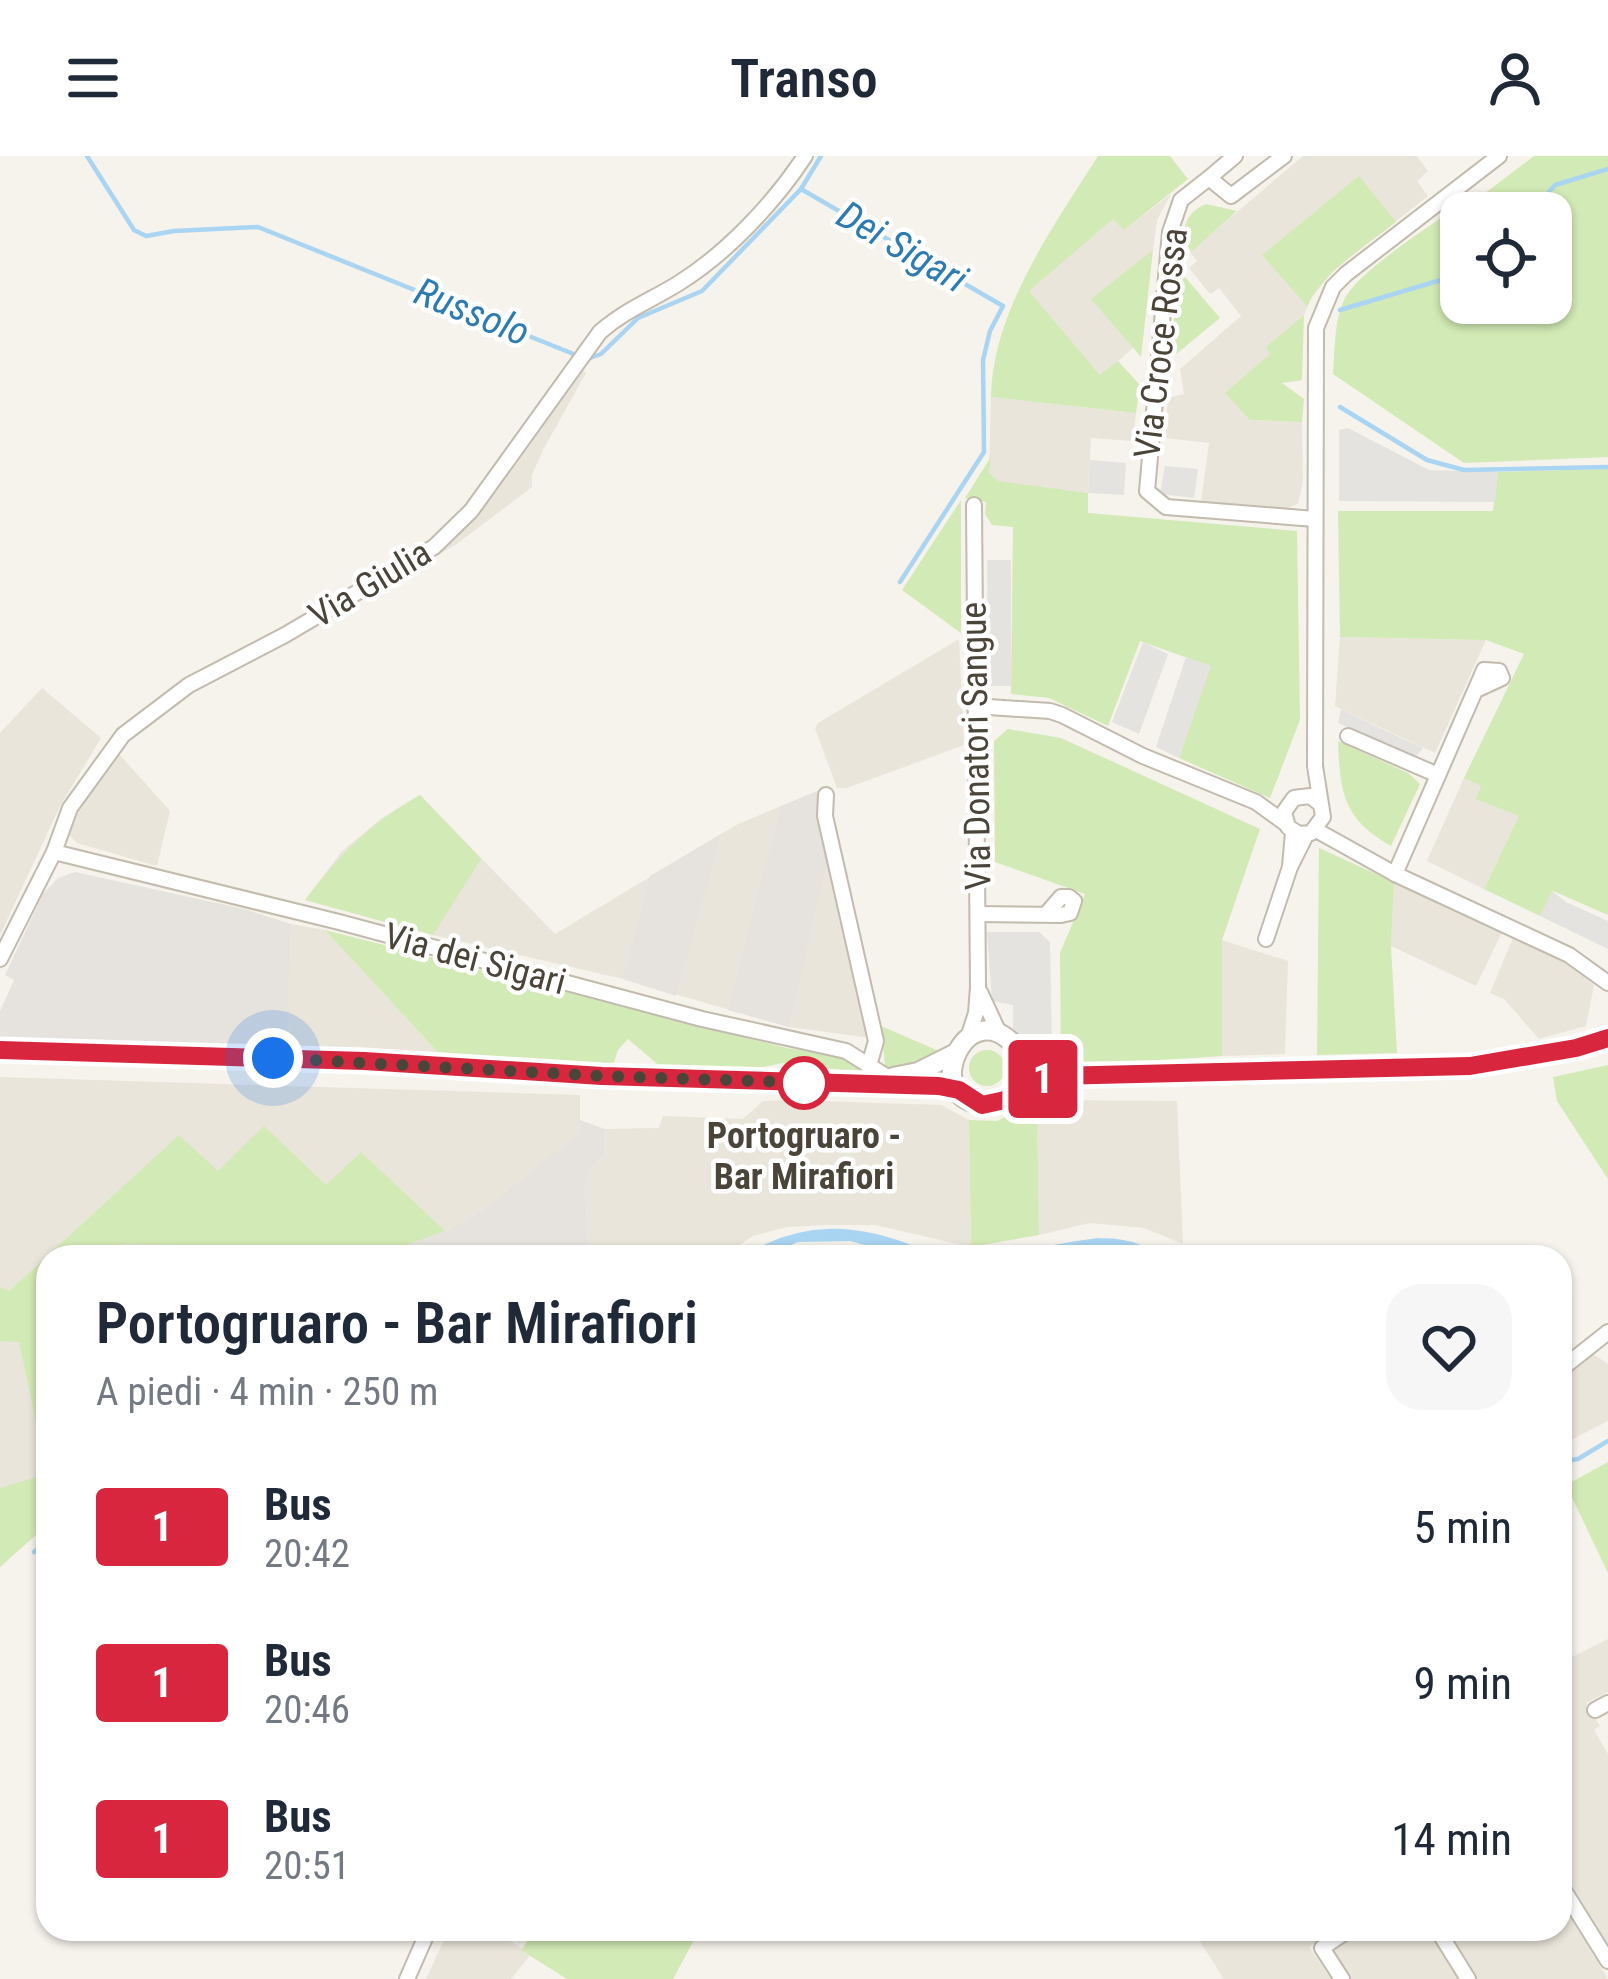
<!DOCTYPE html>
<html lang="it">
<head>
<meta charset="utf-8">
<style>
	:root { --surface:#fff; --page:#f6f6f7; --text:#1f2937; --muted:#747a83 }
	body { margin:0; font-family:"Roboto Condensed",sans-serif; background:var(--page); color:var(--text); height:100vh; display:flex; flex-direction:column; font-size:45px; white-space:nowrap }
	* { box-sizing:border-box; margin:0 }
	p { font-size:39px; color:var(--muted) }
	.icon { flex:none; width:66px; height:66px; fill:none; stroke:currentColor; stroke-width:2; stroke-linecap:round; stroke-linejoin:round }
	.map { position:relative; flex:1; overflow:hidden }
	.drawer { position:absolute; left:36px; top:1089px; width:1536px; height:696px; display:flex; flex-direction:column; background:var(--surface); border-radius:36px; box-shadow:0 3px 9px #0004 }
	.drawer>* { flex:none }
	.badge { padding:0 24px; border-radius:9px; font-size:42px; line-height:78px }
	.fabs { position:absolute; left:1440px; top:36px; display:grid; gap:24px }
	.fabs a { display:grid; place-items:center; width:132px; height:132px; border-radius:24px; background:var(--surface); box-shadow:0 3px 9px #0004; font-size:60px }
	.you { position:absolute; width:60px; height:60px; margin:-30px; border:9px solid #fff; border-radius:50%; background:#1a73e8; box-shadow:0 0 0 18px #1a73e833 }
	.map>.badge { position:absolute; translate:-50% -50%; box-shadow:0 0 0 6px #fff }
	.round { display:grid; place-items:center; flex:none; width:126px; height:126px; border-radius:36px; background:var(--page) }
	.overview { display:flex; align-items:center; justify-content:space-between; height:204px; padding:0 60px }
	h1 { font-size:57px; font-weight:600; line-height:90px }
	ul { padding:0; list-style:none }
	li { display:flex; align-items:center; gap:36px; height:156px; padding:0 60px }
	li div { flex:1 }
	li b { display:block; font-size:45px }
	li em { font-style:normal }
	li .badge { min-width:132px; font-weight:700; text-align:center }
	header { display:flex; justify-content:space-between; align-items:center; height:156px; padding:0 60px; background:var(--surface); font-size:54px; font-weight:600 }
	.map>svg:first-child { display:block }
	.residential { fill:#eae5da }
	.industrial { fill:#e6e2dd }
	.green { fill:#d2eab5; fill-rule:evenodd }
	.parking { fill:#e5e3e0 }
	.water { fill:#a9d4f2 }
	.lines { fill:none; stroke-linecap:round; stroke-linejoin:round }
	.stream { stroke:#a9d4f2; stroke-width:4.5 }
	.minor-casing { stroke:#c2bbae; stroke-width:18 }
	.tertiary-casing { stroke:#c2bbae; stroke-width:22 }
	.minor { stroke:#fff; stroke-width:14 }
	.tertiary { stroke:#fff; stroke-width:18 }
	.line-casing { stroke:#fff; stroke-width:27 }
	.line { stroke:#d7263d; stroke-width:18 }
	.walk { stroke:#4b4439; stroke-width:12; stroke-dasharray:0 21.6 }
	.stop-dot { fill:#fff; stroke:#d7263d; stroke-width:6 }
	.labels { text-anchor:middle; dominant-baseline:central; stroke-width:9; stroke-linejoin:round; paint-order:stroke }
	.street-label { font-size:36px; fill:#4b4439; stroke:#fff }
	.stop-label { font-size:36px; font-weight:bold; fill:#4b4439; stroke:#fff }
	.water-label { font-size:39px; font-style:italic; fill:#2e7ab2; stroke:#fff }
</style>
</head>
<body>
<header><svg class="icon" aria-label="menu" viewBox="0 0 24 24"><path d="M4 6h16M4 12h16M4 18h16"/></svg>Transo<svg class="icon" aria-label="person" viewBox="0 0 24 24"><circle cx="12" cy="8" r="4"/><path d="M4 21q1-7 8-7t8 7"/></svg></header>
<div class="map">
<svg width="1608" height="1823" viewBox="0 0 1608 1823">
	<rect width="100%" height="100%" fill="#f6f3ec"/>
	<g class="residential">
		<polygon points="1303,0 1417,0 1428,15 1417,25 1428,40 1333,115 1311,142 1304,159 1267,191 1271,197 1250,264 1302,266 1303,325 1298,348 1280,355 1201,345 1209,287 1165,282 1168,242 1184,238 1180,213 1241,160 1219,132 1210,138 1189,112 1197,105 1190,96"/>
		<polygon points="1171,38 1157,64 1153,94 1092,143 1133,192 1101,220 1028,135 1113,62 1124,74"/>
		<polygon points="579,212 586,217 543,294 532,319 532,331 454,390 405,416 430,398"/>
		<polygon points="991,241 1136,257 1133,285 1091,282 1088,337 998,326 989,317"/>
		<polygon points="1340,481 1486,484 1435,597 1335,550"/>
		<polygon points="959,483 964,589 847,632 837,632 815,572 818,567"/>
		<polygon points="42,532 101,582 60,650 0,779 0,577"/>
		<polygon points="119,598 170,655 157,710 77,687 67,677 94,630"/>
		<polygon points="1464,622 1482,630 1477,643 1519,660 1484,733 1427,705"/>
		<polygon points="818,635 830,716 870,882 789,871 623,823 433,779 305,744 342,695 382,662 420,639 555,778 738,668"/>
		<polygon points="1394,726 1502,776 1476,830 1391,790"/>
		<polygon points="291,768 325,774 444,903 288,900"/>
		<polygon points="1513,782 1577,813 1594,829 1586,870 1539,883 1504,843 1490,837"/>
		<polygon points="1222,784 1288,805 1285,898 1222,900"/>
		<polygon points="0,921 580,939 580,978 486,1051 450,1073 395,1093 299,1092 178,980 8,1136 48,1319 48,1368 0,1411"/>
		<polygon points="791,944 941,949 969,964 971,1091 875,1069 827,1069 787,1071 753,1080 721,1101 589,1101 585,1031 591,1012 604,1000 605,973 659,972 663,960 743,963 763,945"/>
		<polygon points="1037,944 1177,945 1183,1088 1144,1072 1090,1067 1039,1079"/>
		<polygon points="1593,1198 1608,1208 1608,1265 1561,1289 1560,1224"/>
		<polygon points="1608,1483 1608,1536 1586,1547 1600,1570 1594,1574 1608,1598 1608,1789 1560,1710 1560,1507"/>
		<polygon points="1560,1745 1608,1823 1476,1823 1445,1773 1560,1773"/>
		<polygon points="449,1773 491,1773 531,1798 511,1823 426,1823"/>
		<polygon points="1192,1773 1335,1773 1309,1791 1331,1823 1224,1823"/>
		<polygon points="1360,1773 1430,1773 1461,1823 1346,1823 1331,1793"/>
	</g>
	<g class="industrial">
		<polygon points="818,635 828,700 789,871 728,854 781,650"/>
		<polygon points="721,678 676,840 623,823 650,720"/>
		<polygon points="75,716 244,753 291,768 288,900 0,889 0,855 14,824 5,819 43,738 58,722"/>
		<polygon points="580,964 605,973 604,1000 591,1012 585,1031 589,1101 48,1101 8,1136 179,979 299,1092 395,1093 450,1073 486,1051 579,978"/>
	</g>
	<g class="green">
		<path d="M1098,0h72l18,23 -64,51 -11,-11 -84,72 71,84 18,-14 22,24 -4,28 -145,-16c1,-85 62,-170 107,-241z"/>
		<path d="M1534,0h74v301l-144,6 -131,-89c2,-24 1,-52 11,-74 13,-28 87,-74 115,-95l9,1zM1461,57h90v90h-90z"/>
		<path d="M1359,20l37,46c-32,25 -71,48 -89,84l-45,-51z"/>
		<path d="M1206,48l31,7 -46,41 7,9c-18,-20 -20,-45 8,-57z"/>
		<polygon points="1153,94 1141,201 1091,143"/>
		<polygon points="1179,114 1220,162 1170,203"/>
		<polygon points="1304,159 1302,224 1282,227 1304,243 1302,266 1250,264 1225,237 1270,198 1266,191"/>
		<polygon points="991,301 989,317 998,325 1088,337 1088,357 1297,375 1300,564 1270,642 1179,602 1210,510 1140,485 1108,570 1049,542 1011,538 1013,371 992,369 985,358 986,346 965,342"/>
		<polygon points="1608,313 1608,759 1553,735 1540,760 1484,733 1519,660 1476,643 1481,630 1464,622 1524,498 1486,484 1340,481 1338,355 1493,355 1498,316"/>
		<polygon points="961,344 961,477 902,434"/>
		<polygon points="1008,573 1061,582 1260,673 1222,784 1222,900 1087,909 1061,902 1060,797 1085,738 995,706 994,585"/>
		<path d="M1338,585l70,32 12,11 -29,62c-48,-27 -51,-53 -53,-105z"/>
		<path d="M420,639l61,64 -48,76 -128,-35c35,-46 64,-76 115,-105z"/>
		<polygon points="1319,692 1394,726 1391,790 1397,897 1317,899"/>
		<polygon points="325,774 787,892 846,902 872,918 783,907 753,913 662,912 628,883 618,894 613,909 444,903"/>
		<path d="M881,870l58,25c-10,14 -38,21 -54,15z"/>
		<circle cx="987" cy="912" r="18"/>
		<polygon points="1608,909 1608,1023 1557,945 1553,921"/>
		<polygon points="1037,944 1039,1079 971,1091 969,964 997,965"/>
		<polygon points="264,970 326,1029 361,996 445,1075 395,1093 123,1088 122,1101 48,1101 48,1368 0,1411 0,1332 47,1318 19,1186 0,1185 0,1131 9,1135 179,979 218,1015"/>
		<polygon points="1608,1306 1608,1417 1566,1329"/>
		<polygon points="536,1773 700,1773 673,1823 567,1823 521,1794"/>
	</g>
	<g class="parking">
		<polygon points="1348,272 1429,314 1498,316 1495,346 1339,345 1339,274"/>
		<polygon points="1090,304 1126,307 1124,339 1088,337"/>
		<polygon points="1165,310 1198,313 1194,342 1160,338"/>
		<polygon points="987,404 1011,404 1011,530 988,530"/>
		<polygon points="1143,486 1168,498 1139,578 1112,566"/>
		<polygon points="1186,501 1211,510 1179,602 1156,591"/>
		<polygon points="1341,553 1382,573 1423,592 1415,601 1338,567"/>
		<polygon points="1552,735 1566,746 1608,765 1608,793 1540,760"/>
		<polygon points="987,776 1039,776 1050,786 1052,893 1030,893 1013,876 1013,849 992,845"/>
	</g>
	<g class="water">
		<path d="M850,1075c37,3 67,21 103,26h-43l-60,-16 -52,1 -36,15h-17c35,-20 65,-25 105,-26z"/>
		<polygon points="1097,1082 1133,1086 1164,1101 1086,1094 1049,1101 986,1101 1015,1100"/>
	</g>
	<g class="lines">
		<g class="stream">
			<polyline points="87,0 134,74 146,80 174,75 258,71 576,199"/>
			<polyline points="801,33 1003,150 990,175 983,204 984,296 900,426"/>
			<polyline points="1530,57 1555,29 1608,13"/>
			<polyline points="1340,154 1461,118"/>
			<polyline points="587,203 601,198 638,162 702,135 801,33 821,0"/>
			<polyline points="1340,251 1427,304 1464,314 1608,311"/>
			<path d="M1048,1092c53,-8 65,-15 116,9"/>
			<path d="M745,1101c59,-35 112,-32 173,-7"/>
			<polyline points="986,1101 1031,1096"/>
			<polyline points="1560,1306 1578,1303 1608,1285"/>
			<polyline points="34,1396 48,1384"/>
		</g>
		<defs>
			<g id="minor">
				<polyline points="1235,0 1209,22 1231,40 1284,0"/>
				<polyline points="1209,22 1181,44 1170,76 1147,335 1166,351 1315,363"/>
				<polyline points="974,550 1050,555 1062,559 1143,600 1256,646 1285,667"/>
				<polyline points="1348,580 1438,619"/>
				<polyline points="826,639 825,660 876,885 870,906"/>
				<polyline points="1319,647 1310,640 1294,642 1284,656 1288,671 1299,678 1311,677 1323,661 1315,610 1316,172 1333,131 1346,118 1499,0"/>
				<polyline points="1316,674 1395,718 1569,799 1608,827"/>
				<polyline points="1293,676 1290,711 1306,679"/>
				<polyline points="54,696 339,766 702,863 846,895 889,922"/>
				<polyline points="1395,718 1481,521 1484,514 1499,515 1502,522 1476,534"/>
				<polyline points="978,758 1061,759 1070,757 1074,745 1069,741 1061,741 1048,756"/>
				<polyline points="1266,783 1290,711"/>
				<path d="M0,803l54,-107 16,-44 53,-73 66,-50 96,-50 149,-88 37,-36 129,-179c25,-22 52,-32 79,-49 48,-30 95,-80 126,-127"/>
				<polyline points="980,836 1000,879"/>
				<polyline points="968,882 976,857 978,831 974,349"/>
				<polyline points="1560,1214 1608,1176"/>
				<polyline points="1595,1554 1608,1547"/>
				<polyline points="1560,1728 1608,1805"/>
				<polyline points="1437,1773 1468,1823"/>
				<polyline points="407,1823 429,1773"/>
				<polyline points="1342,1823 1322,1792 1350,1773"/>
			</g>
			<g id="tertiary">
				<polyline points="0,894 364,905 602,920 939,930 959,934"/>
				<polyline points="893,921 918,916 954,898"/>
				<path d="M1017,933l6,-32c-51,-81 -111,49 -35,47 19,0 24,-16 40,-22 8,-4 19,-4 28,-5l418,-11 102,-18 32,-10"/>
			</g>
		</defs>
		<use href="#minor" class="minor-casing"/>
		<use href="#tertiary" class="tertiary-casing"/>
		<use href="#minor" class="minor"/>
		<use href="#tertiary" class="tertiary"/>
	</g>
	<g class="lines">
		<defs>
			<polyline id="line" points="0,894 364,905 602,920 939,930 959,934 982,949 1005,944 1029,925 1055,920 1470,910 1576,892 1608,882"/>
		</defs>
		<use href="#line" class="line-casing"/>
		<use href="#line" class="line"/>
		<polyline class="walk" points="273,902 602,920 814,927 804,927"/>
	</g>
	<circle class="stop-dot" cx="804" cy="927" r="24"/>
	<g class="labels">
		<g class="street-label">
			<text transform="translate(1161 187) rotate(-83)">Via Croce Rossa</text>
			<text transform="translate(370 428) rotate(-31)">Via Giulia</text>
			<text transform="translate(976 590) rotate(-91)">Via Donatori Sangue</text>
			<text transform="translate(475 803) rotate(15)">Via dei Sigari</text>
		</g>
		<g class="stop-label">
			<text x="804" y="980">Portogruaro -<tspan x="804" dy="41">Bar Mirafiori</tspan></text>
		</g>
		<g class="water-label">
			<text transform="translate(902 91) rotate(30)">Dei Sigari</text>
			<text transform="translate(472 156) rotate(22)">Russolo</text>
		</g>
	</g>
</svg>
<div class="fabs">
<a><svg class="icon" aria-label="locate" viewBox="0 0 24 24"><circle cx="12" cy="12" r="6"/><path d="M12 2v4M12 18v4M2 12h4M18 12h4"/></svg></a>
</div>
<div class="you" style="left:273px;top:902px"></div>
<b class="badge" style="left:1043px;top:923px;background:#d7263d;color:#fff">1</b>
<section class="drawer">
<div class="overview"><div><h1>Portogruaro - Bar Mirafiori</h1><p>A piedi · 4 min · 250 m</p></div><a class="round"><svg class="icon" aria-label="heart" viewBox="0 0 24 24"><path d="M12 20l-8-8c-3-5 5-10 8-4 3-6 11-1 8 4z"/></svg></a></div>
<ul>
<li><span class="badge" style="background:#d7263d;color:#fff">1</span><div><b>Bus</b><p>20:42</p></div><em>5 min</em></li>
<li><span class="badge" style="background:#d7263d;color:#fff">1</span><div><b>Bus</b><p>20:46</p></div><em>9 min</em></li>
<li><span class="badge" style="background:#d7263d;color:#fff">1</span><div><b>Bus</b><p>20:51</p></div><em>14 min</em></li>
</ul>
</section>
</div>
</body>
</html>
